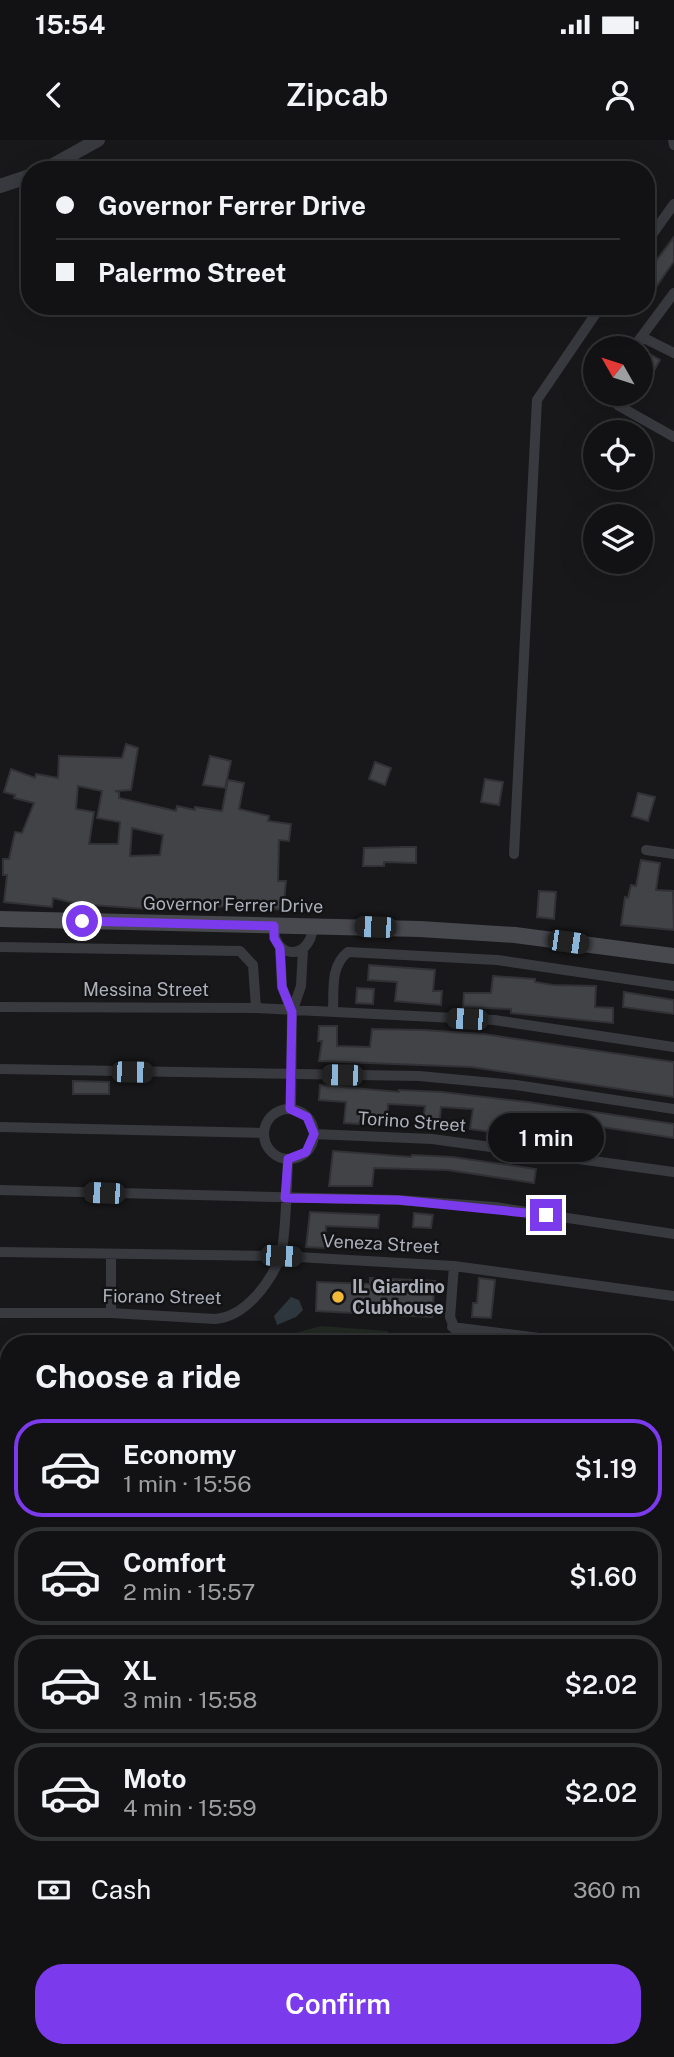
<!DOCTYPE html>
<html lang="en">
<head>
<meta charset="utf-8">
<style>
	:root { --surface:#121214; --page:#1f2022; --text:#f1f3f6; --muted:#9c9ea0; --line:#313234; --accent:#7c3aed }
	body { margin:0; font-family:"Public Sans",sans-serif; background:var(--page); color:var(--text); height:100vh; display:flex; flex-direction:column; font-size:26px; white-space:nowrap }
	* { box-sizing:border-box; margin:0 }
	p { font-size:23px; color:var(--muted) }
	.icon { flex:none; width:38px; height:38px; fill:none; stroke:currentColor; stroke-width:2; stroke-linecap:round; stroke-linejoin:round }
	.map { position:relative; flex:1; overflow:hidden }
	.side { position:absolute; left:0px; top:1195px; width:676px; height:723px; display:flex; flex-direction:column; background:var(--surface); border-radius:28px 28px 0 0; box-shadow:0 7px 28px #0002,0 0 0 2px var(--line) }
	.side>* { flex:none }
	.guide { position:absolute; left:21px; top:21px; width:634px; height:154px; border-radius:28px; box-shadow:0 7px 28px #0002,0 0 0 2px var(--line); display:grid; align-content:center; height:154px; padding:0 35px; background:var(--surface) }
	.needle { width:46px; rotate:309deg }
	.tools { position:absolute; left:583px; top:196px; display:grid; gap:14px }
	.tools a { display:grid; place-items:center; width:70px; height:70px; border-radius:50%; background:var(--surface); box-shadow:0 7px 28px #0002,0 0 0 2px var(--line); font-size:35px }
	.end { position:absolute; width:32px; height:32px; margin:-16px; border:9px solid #7c3aed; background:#fff; box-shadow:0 0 0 4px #fff }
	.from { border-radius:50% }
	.bubble { position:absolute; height:49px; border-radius:24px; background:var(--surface); box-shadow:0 7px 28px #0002,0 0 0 2px var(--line); font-size:23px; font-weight:600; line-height:49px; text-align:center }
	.car { position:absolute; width:21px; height:42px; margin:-21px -10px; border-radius:9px; box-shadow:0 0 5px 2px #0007; background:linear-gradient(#222 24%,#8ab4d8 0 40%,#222 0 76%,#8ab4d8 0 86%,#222 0) }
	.guide b { display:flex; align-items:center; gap:24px; height:66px; font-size:26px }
	.guide b+b { border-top:2px solid var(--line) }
	.guide i { width:18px; height:18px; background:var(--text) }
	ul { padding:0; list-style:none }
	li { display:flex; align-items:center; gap:21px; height:98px; margin:0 14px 10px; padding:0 21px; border:4px solid var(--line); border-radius:28px }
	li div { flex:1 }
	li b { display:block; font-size:26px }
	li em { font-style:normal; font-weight:600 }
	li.active { border-color:var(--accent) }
	li>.icon { width:63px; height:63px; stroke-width:1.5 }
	h2 { padding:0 35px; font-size:32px; line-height:84px }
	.pay { display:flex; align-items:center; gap:18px; height:77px; padding:0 35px; font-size:26px }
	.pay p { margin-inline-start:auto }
	.action { display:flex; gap:14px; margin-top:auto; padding:14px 35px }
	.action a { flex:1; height:80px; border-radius:28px; background:var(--accent); color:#fff; font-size:28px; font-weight:600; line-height:80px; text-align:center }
	.status { display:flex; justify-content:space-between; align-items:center; height:49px; padding:0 35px; background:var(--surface); direction:ltr }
	.status svg { height:19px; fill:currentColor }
	header { display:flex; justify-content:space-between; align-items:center; height:91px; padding:0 35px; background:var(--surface); font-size:32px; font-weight:600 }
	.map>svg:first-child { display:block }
	.green { fill:#202821 }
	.water { fill:#2e363e }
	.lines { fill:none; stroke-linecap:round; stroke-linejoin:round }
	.river { stroke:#2e363e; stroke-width:26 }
	.building { fill:#424347; stroke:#323236; stroke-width:2; fill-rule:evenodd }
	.minor { stroke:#393a3f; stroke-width:10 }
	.tertiary { stroke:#393a3f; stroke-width:14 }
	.secondary { stroke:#47494f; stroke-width:16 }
	.route { stroke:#7c3aed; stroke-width:9 }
	.poi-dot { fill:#f2b938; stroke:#131315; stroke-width:2.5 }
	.labels { text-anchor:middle; stroke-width:5; stroke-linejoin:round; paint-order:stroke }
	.street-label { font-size:18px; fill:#aaafba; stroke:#131315 }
	.poi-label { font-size:18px; font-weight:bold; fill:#aaafba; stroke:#131315; text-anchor:start }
</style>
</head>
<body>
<div class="status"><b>15:54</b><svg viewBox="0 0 49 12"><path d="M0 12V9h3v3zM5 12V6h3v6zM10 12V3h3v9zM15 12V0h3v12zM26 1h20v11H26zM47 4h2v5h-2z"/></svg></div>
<header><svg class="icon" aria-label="back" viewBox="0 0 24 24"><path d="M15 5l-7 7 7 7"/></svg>Zipcab<svg class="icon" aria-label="person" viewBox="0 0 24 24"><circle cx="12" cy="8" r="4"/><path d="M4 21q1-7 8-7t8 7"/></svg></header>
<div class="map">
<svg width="674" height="1917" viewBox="0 0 674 1917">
	<rect width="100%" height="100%" fill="#18181a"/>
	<!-- green -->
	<path class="green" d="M321,1186L387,1191L401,1204H255Z
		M9,1250V1322H0V1254Z
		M667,1326L674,1328V1437L667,1436Z"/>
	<!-- water -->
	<path class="water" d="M291,1157L299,1160L303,1170L296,1177L277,1185L274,1176Z"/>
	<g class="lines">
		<!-- river -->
		<path class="river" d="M0,1286L9,1282
			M667,1371L674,1373"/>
	</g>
	<!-- building -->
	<path class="building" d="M674,97V121L656,147L646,140V134Z
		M646,212L660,220L650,238L640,233V222Z
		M126,604L138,608L131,650L115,651L119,652V658L176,671L177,666L195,670V667L222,671L228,640L244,643L239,669L269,676L268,681L291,684L289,701L279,700L278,741H286L283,770L262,768V763L207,768L147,764V769L78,764L53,758L52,767L4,762L7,735H3V719H9L15,692L22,693L34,663L14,658L15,655L4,652L11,629L35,638L36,634L58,638L59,616L122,618ZM78,646L102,651L97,678L120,682L118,704H89L94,672L76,669ZM132,688L163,695L160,715L130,716Z
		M210,616L231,621L225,648L203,645Z
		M375,622L391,628L385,645L369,639Z
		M485,639L503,642L499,665L481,662Z
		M638,653L655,657L648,681L632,676Z
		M402,707H416V723L384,722V726H363L364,708Z
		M641,720L660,723L656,750L673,751L674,790L621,785L625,757L628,758L631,745L636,746Z
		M539,751L556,752L554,779L537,777Z
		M369,825L435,830L433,851H442L441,865L395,861L397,842L368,840Z
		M493,836L535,839V842L553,845L596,846L595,867L613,868V883L511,873V869L463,867L464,853H491Z
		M357,848L374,849L373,864L356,863Z
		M624,852L674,860V874L623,867Z
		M319,886H337V906L370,907L372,889L424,890L483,894L674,922V957L471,927L319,921L322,901H318Z
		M73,941L109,942V954H73Z
		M320,945L399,952V950L442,952L528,962L674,984V998L569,982L566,1003L470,989L473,969L441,967L439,986L423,984L425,966L388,964L387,983L360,980L359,984L344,983L346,962L319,960Z
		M333,1011L411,1017L412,1015L452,1017L536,1029L534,1043L448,1030L374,1028L372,1046H329Z
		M310,1072L379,1075L378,1088L326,1086L325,1108L306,1107Z
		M414,1073L433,1075L431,1088L413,1087Z
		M370,1138L435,1141L432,1177L316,1171L317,1142L370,1144Z
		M479,1138L495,1140L491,1178L472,1177L473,1163H477Z"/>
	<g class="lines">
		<!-- minor -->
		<path class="minor" d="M673,0L674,5
			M646,103L674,64
			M642,197L674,213
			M633,208L674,153
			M608,254L619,266L674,297
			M646,710L674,714
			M514,714L537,260L601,166
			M274,786C273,820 310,821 313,787
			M0,807L240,811L253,825L256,868
			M280,808L282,847L292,872
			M0,867L256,868L494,880L674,907
			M333,871C334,850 330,826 348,812L497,820L674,846
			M0,929L419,936L516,945L674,969
			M291,969L292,872L301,846L303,810
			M264 994a25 25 0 1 1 50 0a25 25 0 1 1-50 0Z
			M0,987L264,993
			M314,994L432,999L674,1032
			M0,1050L398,1060L495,1067L674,1094
			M0,1112L280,1116L454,1126L674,1156
			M454,1126L450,1177L461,1204
			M0,1173H111L215,1179C245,1177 269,1144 280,1118C286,1102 287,1040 288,1019
			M111,1173V1114
			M452,1187L587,1204
			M667,1214L674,1215
			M667,1276L674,1277
			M0,1355H9
			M0,1415H9
			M0,1475H9
			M667,1504L674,1506
			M0,1531L9,1530
			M667,1575L674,1576
			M0,1595H9
			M667,1646L674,1648
			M0,1658H9
			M667,1715L674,1717
			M0,1718H9
			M667,1775L674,1772
			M0,1785L9,1786
			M667,1878H674"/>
		<!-- tertiary -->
		<path class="tertiary" d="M44,30L98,0
			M0,46L30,36
			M667,1825H674
			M151,1917L163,1909"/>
		<!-- secondary -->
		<path class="secondary" d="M0,779L420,789L515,795L674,816"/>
	</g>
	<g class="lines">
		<!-- route -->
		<path class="route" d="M82,781L274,786V798L280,808L282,847L292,872L290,969L307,977L314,994L306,1012L288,1019L285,1058L398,1060L546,1075"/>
	</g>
	<!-- markers -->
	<circle class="poi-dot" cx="338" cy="1157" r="7"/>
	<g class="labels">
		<!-- street labels -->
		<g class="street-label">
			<text transform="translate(233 765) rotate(1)" y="6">Governor Ferrer Drive</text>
			<text x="146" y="856">Messina Street</text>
			<text transform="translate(412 982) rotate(4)" y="6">Torino Street</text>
			<text transform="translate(381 1104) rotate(3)" y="6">Veneza Street</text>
			<text transform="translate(162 1157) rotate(1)" y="6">Fiorano Street</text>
		</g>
		<!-- poi labels -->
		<g class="poi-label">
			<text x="352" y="1153">IL Giardino<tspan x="352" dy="21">Clubhouse</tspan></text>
		</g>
	</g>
</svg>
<div class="tools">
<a><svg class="needle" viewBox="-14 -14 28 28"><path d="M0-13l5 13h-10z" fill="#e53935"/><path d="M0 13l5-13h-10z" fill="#9c9ea0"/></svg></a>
<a><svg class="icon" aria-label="locate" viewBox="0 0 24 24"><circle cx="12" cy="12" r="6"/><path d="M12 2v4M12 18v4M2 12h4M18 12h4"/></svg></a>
<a><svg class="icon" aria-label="layers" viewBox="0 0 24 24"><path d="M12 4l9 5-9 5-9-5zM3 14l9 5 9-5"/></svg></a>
</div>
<i class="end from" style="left:82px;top:781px"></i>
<i class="end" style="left:546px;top:1075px"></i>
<div class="bubble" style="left:488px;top:973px;width:116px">1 min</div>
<i class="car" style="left:375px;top:787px;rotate:272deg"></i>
<i class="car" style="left:568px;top:802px;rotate:98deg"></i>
<i class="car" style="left:467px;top:879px;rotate:273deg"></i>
<i class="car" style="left:132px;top:932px;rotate:91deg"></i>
<i class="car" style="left:342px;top:935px;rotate:271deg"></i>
<i class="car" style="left:104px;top:1053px;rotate:272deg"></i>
<i class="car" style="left:281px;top:1116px;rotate:93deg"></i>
<div class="guide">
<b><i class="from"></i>Governor Ferrer Drive</b>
<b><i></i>Palermo Street</b>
</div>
<section class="side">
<h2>Choose a ride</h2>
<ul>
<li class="active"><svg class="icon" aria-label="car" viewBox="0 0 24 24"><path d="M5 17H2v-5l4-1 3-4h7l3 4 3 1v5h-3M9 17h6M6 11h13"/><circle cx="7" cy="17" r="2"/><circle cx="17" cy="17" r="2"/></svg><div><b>Economy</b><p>1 min · 15:56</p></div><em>$1.19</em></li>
<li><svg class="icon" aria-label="car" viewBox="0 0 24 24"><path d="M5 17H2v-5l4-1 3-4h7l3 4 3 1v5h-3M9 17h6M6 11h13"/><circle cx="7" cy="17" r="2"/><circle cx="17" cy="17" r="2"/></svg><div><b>Comfort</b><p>2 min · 15:57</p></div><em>$1.60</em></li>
<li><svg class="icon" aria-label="car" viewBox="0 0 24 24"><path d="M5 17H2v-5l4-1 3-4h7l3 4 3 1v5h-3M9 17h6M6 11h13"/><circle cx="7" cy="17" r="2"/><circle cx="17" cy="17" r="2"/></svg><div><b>XL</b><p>3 min · 15:58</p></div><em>$2.02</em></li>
<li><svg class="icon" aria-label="car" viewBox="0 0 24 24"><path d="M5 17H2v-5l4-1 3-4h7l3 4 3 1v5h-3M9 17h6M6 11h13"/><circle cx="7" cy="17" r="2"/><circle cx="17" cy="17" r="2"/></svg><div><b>Moto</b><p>4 min · 15:59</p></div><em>$2.02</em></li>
</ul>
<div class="pay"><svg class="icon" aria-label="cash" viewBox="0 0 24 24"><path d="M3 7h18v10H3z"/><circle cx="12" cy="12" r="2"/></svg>Cash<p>360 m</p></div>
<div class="action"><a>Confirm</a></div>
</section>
</div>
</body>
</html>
